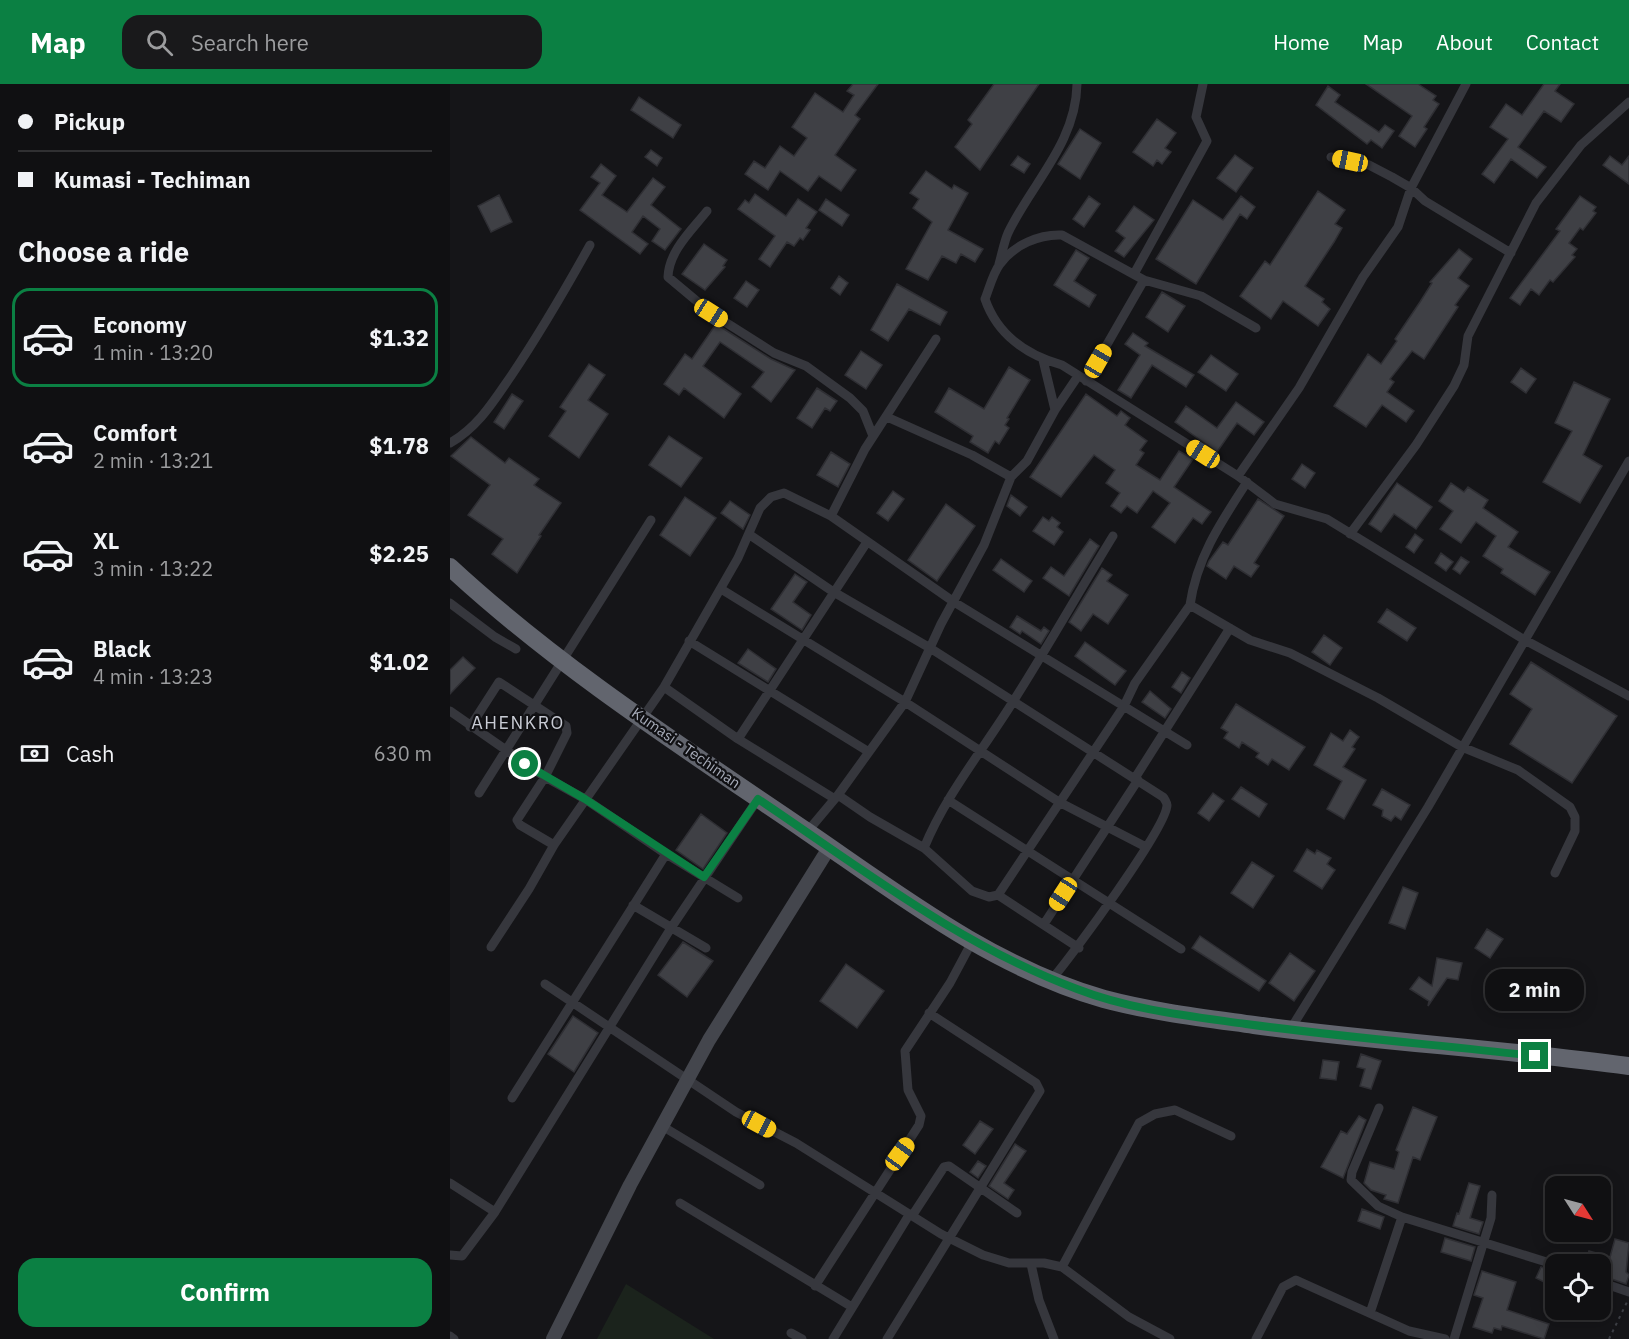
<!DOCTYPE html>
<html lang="en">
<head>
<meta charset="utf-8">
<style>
	:root { --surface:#101012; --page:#19191b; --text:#f1f3f6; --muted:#9c9d9f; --line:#303032; --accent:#0b8043 }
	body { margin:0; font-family:"IBM Plex Sans",sans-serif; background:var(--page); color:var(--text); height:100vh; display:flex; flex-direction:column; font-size:22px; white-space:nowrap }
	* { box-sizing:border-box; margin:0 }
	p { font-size:20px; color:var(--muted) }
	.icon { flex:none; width:33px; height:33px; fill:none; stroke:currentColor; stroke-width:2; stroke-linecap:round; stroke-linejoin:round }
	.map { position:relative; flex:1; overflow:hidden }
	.side { display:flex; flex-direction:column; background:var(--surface); width:450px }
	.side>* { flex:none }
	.top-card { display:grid; align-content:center; height:132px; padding:0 18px; background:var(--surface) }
	.needle { width:39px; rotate:126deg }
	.fabs { position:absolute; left:1095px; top:1092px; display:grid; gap:12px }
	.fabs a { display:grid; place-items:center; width:66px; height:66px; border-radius:12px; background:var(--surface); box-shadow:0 3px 15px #0003,0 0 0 2px var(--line); font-size:30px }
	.end { position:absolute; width:27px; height:27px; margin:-14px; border:8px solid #0b8043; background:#fff; box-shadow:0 0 0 3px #fff }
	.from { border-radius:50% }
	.bubble { position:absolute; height:42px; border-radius:18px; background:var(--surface); box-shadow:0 3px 15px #0003,0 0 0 2px var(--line); font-size:20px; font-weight:700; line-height:42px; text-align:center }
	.car { position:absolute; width:18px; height:36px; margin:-18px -9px; border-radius:8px; box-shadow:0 0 4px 2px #0007; background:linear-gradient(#f5c518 24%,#345 0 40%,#f5c518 0 76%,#345 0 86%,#f5c518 0) }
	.top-card b { display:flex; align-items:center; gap:21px; height:57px; font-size:22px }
	.top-card b+b { border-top:2px solid var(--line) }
	.top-card i { width:15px; height:15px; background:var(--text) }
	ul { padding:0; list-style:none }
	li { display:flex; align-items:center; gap:18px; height:99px; margin:0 12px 9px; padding:0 6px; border:3px solid transparent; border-radius:18px }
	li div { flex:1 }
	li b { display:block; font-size:22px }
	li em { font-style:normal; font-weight:700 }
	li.selected { border-color:var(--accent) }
	li>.icon { width:54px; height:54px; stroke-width:1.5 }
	h2 { padding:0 18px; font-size:27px; line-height:72px }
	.pay { display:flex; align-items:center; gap:15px; height:66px; padding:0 18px; font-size:22px }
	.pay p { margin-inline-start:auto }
	.button { display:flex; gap:12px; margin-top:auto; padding:12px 18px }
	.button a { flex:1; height:69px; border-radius:18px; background:var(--accent); color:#fff; font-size:24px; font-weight:700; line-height:69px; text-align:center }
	header { display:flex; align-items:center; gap:36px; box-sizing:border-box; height:84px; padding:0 30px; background:var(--accent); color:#fff }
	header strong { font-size:28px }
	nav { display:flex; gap:33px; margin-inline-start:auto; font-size:21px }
	.search { width:420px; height:54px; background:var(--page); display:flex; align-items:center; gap:15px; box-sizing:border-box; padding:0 21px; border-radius:18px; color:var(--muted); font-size:22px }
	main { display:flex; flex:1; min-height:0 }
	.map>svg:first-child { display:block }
	.green { fill:#1b231c }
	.building { fill:#3f4045; stroke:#2f2f34; stroke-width:1.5 }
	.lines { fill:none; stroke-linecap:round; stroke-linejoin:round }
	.path { stroke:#3c3e44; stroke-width:2; stroke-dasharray:3 4.5; stroke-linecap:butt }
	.street { stroke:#36373d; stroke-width:9 }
	.secondary { stroke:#44464d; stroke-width:14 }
	.highway { stroke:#62656e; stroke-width:18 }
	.route { stroke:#0b8043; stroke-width:8 }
	.labels { text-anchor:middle; stroke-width:4.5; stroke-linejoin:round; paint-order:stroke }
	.street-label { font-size:15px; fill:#a6abb8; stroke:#101013 }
	.quarter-label { font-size:18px; letter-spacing:1.5px; fill:#c8cbd4; stroke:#101013 }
</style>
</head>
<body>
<header>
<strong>Map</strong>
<div class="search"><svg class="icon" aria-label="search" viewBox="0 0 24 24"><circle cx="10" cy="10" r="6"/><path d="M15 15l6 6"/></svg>Search here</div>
<nav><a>Home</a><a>Map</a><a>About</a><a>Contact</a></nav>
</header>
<main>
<section class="side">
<div class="top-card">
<b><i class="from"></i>Pickup</b>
<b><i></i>Kumasi - Techiman</b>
</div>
<h2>Choose a ride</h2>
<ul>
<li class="selected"><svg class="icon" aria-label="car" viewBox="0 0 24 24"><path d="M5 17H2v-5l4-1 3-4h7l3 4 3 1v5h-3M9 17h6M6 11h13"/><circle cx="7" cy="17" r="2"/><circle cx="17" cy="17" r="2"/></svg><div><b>Economy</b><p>1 min · 13:20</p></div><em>$1.32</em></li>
<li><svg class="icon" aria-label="car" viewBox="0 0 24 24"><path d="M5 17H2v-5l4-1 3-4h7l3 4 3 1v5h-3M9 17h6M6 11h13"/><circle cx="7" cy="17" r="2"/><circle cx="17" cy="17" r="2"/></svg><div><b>Comfort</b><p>2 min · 13:21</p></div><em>$1.78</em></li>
<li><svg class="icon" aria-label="car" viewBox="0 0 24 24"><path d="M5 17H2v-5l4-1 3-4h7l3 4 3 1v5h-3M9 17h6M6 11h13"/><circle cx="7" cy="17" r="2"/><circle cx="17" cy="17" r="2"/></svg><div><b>XL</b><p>3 min · 13:22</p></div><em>$2.25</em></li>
<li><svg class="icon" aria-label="car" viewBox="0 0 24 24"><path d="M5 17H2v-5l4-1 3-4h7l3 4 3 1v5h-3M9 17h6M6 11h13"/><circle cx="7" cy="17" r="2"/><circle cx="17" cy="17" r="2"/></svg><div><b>Black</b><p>4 min · 13:23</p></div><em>$1.02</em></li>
</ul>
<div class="pay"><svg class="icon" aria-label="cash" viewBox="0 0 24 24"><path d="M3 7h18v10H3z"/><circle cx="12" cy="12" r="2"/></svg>Cash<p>630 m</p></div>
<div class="button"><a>Confirm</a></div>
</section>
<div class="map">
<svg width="1179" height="1255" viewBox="0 0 1179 1255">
	<rect width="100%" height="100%" fill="#151518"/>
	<!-- green -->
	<path class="green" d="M176,1200L264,1255H147Z"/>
	<!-- building -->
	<path class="building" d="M403,0H428L405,31L410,35L385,71L406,86L391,107L369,92L358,107L330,87L318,106L295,90L304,77L315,84L330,62L344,72L357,54L342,43L365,9L393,28L404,11L397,7Z
		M544,0H589L530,86L505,63L522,40L518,36Z
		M916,0H968L986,12L983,16L989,20L974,43L977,45L965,63L949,52L962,32Z
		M1094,0H1110L1105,7L1124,20L1111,38L1094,27L1068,63L1096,83L1087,94L1061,75L1044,99L1032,90L1058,55L1040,43L1056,20L1072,31Z
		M878,2L890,11L885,18L929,48L935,41L944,47L932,64L921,56L917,60L866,21Z
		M189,13L231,41L223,54L181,26Z
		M707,35L726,49L715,64L721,68L712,80L707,76L703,82L683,68Z
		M630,45L651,59L630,95L608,80Z
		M201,66L212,74L207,82L195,73Z
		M785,71L803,84L786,108L767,94Z
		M568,72L580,80L574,89L561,81Z
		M1160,72L1172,81L1179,72V100L1153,81Z
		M151,80L166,92L152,111L177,128L203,94L215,103L201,121L231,145L215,166L202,157L210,145L193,132L182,148L198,160L190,170L130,126L150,99L141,93Z
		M476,87L502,105L504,101L518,109L498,146L533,165L525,178L511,170L506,179L492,172L478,196L456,185L482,138L463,124L469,115L460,109Z
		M868,107L895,126L885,140L892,144L884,158L855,202L874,215L872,218L880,225L868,242L833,217L821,235L790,212L815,177L820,181Z
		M305,110L336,132L348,115L367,128L356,144L360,146L353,156L350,154L344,162L337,158L320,183L309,175L325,152L288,125L295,116L299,119Z
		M49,111L62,138L41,148L28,122Z
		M639,112L650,120L634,143L623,135Z
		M791,112L805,123L797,135L790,130L746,200L706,175L743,116L773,136Z
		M1130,112L1146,123L1143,127L1146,129L1133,146L1130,144L1119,159L1127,165L1122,171L1125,173L1103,198L1100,196L1089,211L1081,205L1070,221L1060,214L1110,147L1106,145Z
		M376,115L399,131L392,142L369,126Z
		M684,122L704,136L674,173L665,167L675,154L666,147Z
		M254,160L277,176L273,182L275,183L255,206L232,190Z
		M1009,165L1022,175L1008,194L1019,202L1005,221L1008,223L974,275L962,267L940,295L944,298L937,308L964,327L956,338L932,321L916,343L884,322L918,270L931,280L947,257L945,255L970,218L982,199L980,198Z
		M626,166L639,174L624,197L646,211L639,223L604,201Z
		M389,192L398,199L390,211L381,204Z
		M296,197L309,206L297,223L284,214Z
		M447,200L497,228L490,241L459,225L438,257L421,246Z
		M712,208L735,222L718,248L696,233Z
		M266,240L321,275L345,286L321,318L302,303L314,288L270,258L253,282L291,310L274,334L234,304L229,311L214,300L235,270L242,275Z
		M683,249L698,259L695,262L744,291L736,303L702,281L681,314L668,306L690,271L675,260Z
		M411,267L432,281L416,305L395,291Z
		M761,271L788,290L776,307L748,288Z
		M139,280L155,291L138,316L158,330L129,374L99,352L116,327L110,323Z
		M559,283L580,296L557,334L559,335L555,341L559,344L549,360L545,357L538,369L520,358L523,352L485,328L499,304L534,325Z
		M1071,284L1086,295L1076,309L1061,298Z
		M1124,298L1160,315L1133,371L1152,382L1130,419L1093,398L1122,347L1105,339Z
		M367,304L387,317L380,327L375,324L362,344L347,334Z
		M62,310L73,317L54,345L44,338Z
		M636,310L667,332L671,327L680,334L675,341L697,357L690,366L694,369L686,381L710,396L729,367L743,375L724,403L761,428L752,440L743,434L725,459L702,443L720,419L703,407L687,429L677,422L671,429L661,422L670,409L656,399L665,386L644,371L611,413L580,393Z
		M786,318L814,338L804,351L787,339L767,368L725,338L736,322L767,344Z
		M219,352L252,374L231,403L199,381Z
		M21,353L55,379L59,374L89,395L84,401L111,419L89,451L91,452L67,489L42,470L53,455L18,431L40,401L1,372Z
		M381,368L400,380L388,403L367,391Z
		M852,380L865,389L855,404L842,395Z
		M947,399L982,423L966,445L944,430L931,448L919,440Z
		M1001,399L1014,408L1018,403L1038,416L1033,424L1068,448L1058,463L1100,488L1085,511L1051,489L1053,485L1033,472L1046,452L1026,438L1011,459L990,445L1003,427L989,417Z
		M443,407L454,415L438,437L427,429Z
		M561,411L577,423L570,432L557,422Z
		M235,413L266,434L240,472L210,451Z
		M808,415L834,432L804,479L809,482L801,493L784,482L776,495L757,482L759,477L773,458L778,461Z
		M280,417L300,431L293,445L271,429Z
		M496,420L525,442L487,497L458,476Z
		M593,433L599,437L602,433L610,439L607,443L613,448L604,461L583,447Z
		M965,450L973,456L964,469L956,463Z
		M640,455L649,462L619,512L593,494L601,483L614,492Z
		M991,469L1003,478L996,487L985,479Z
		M1011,473L1019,478L1010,490L1003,485Z
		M551,475L582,497L574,508L543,486Z
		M652,484L662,491L657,497L678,511L658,540L643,530L631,547L619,538Z
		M345,490L357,498L343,518L361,531L352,546L321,525Z
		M937,525L966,544L957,557L928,538Z
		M567,532L591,547L594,543L599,547L591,560L572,547L570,550L560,543Z
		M874,551L892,564L880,581L862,568Z
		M635,558L676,587L665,601L625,572Z
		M298,565L326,585L318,598L288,579Z
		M13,573L25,584L0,610V586Z
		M1081,578L1167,632L1122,699L1060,660L1082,625L1060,610Z
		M732,588L740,594L731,609L722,603Z
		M700,607L721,625L715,634L692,618Z
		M786,620L855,663L839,686L822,675L818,681L806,673L809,669L792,658L789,664L774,654L778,648L771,644Z
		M900,646L909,653L902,663L905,665L893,683L916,696L894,735L877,725L892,697L864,681L881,649L893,657Z
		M791,703L817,720L809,733L782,715Z
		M932,705L960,721L951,736L945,732L941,737L932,732L933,726L923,721Z
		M763,709L774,717L759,737L748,729Z
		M251,730L277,749L253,785L226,766Z
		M857,765L865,770L867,766L881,774L877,780L885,786L872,805L844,787Z
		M802,778L824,792L803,824L781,809Z
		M953,803L968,809L955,845L939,839Z
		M1037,845L1053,855L1040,874L1025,864Z
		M750,852L816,897L809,907L742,864Z
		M233,858L263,877L237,913L208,891Z
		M840,869L865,887L844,917L819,899Z
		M987,874L1012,879L1008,896L997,894L978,922L979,917L960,905L969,893L982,902Z
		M396,880L434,907L407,944L370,917Z
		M123,932L148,949L124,988L98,970Z
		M911,970L931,977L921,1005L910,1002L915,985L907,983Z
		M873,976L889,978L886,996L870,994Z
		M963,1023L987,1033L970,1076L963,1073L948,1119L934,1115L936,1111L921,1106L914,1099L920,1078L944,1085L949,1068L946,1066Z
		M909,1032L916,1036L893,1094L871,1083L891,1047L897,1050Z
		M530,1037L543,1045L525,1070L513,1061Z
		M565,1060L576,1067L554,1099L564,1106L558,1115L539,1102Z
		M528,1077L536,1082L528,1094L520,1088Z
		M1019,1099L1030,1102L1020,1134L1033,1138L1029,1150L1003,1142L1007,1129L1009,1130Z
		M912,1125L934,1133L930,1145L908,1137Z
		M995,1154L1025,1163L1021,1177L991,1168Z
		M1165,1155L1179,1159L1176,1188L1179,1191L1176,1200L1150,1191V1180H1135L1139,1167L1160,1173Z
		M1091,1183L1106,1188V1204L1086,1194Z
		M1032,1187L1066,1198L1057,1226L1099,1240L1094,1255L1052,1242L1051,1246L1044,1244L1042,1249L1023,1243L1033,1214L1024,1211Z"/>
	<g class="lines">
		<!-- path -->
		<path class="path" d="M1159,1255L1177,1218"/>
		<!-- street -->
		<path class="street" d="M881,73L919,81L942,93L961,104L975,117L1061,169
			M257,127C241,147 219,167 218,193L261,229L324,269L356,282L400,314L413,327L423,352
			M549,180C552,170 554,158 558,149C582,99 626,59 627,0
			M684,190L757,57L746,33L753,0
			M806,244L751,212L694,196L612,151C589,150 564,161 550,180C543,189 539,205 535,215C547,250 576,271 612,281L788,392L825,420L877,435L1073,555L1179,612
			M593,276L605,326
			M636,297L694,196
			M437,333L522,371L561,393
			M0,359C28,343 43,318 61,292C90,249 115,206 140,161
			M788,392L849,304L913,193L948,143L961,104L1016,0
			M381,432L415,365L486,255
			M900,450L966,361L1004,302L1014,281L1018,252L1086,119L1131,61L1179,18
			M300,451L382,507L480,564L713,713C714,714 717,719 717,721C717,743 621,873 602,895
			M271,505L455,618L609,718L696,763
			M0,519L45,553L66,565
			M740,521C747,473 771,438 797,398
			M239,557L419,668
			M214,603L288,655L385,715
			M0,627L95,693L135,715L216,770L288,814
			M20,643L49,598L116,642L117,649L95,693L67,736L70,741L104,761
			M288,655L417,458
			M685,694L780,544
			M29,709L201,436
			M388,711L420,733L474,764L522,807L539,813L548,811L674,622L685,599L740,521L800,556L840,569L928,614L1012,663L1068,686L1120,723L1125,733V747L1105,789
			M498,716L731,865
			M357,748L388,711L455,618L491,540L534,461L561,393L577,377L605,326L628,292
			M474,764C495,713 529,671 559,624C595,568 628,509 663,452
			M548,811L629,864
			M183,821L256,864
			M594,840L688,696
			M41,863L79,805L104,761L214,603L288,474L310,424L321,413L334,409L381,432L504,518L737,661
			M95,900L286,1028L346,1059L491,1150L533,1171L559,1179H594L612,1183L679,1233L720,1255
			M840,946L978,723L1179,377
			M62,1014L216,770
			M929,1024L902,1088L901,1096L928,1122L952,1133L1106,1181
			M212,1042L310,1101
			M0,1099L45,1128
			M230,1119L402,1223
			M462,1132L494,1083L499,1082L567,1129
			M0,1171L12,1172L45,1128L221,844L308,715
			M581,1180L589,1216L604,1255
			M612,1183L689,1039L705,1030L725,1026L781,1052
			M1150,1198L1179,1208
			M365,1202L469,1041L471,1032L458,1006L455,967L500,899L523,856
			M920,1229L952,1133
			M341,1249L352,1255
			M0,1252L4,1255
			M383,1255L459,1131
			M437,1255L590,1007L586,999L479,929
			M806,1255L833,1203L846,1196L959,1247L995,1255
			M1004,1255L1041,1134L1042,1111"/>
		<!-- secondary -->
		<path class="secondary" d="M103,1255L180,1101L259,956L379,764"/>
		<!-- highway -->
		<path class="highway" d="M0,483C108,583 234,664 356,747C448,810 544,884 654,915C703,928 754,934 804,941C929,958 1055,965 1179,982"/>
	</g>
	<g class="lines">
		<!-- route -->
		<path class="route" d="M75,680L135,715L254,793L308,715C411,784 511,862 627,905C681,926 739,932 796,940C892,953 989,961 1085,972"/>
	</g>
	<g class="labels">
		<!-- street labels -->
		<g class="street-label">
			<text transform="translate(236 664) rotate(35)" y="5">Kumasi - Techiman</text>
		</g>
		<!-- quarter labels -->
		<g class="quarter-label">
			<text x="68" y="645">AHENKRO</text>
		</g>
	</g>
</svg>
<div class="fabs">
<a><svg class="needle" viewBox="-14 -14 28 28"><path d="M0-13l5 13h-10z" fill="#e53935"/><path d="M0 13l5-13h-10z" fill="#9c9d9f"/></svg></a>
<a><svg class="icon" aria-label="locate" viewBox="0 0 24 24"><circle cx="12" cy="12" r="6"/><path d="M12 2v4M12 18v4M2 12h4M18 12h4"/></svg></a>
</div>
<i class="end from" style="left:75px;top:680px"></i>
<i class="end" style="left:1085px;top:972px"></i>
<div class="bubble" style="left:1035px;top:885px;width:99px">2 min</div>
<i class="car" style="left:900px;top:77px;rotate:282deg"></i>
<i class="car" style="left:261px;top:229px;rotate:122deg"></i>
<i class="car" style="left:648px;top:277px;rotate:30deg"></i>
<i class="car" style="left:753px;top:370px;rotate:302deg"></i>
<i class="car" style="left:613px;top:810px;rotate:213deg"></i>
<i class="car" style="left:309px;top:1040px;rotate:118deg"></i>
<i class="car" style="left:450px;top:1070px;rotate:36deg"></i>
</div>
</main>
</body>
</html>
